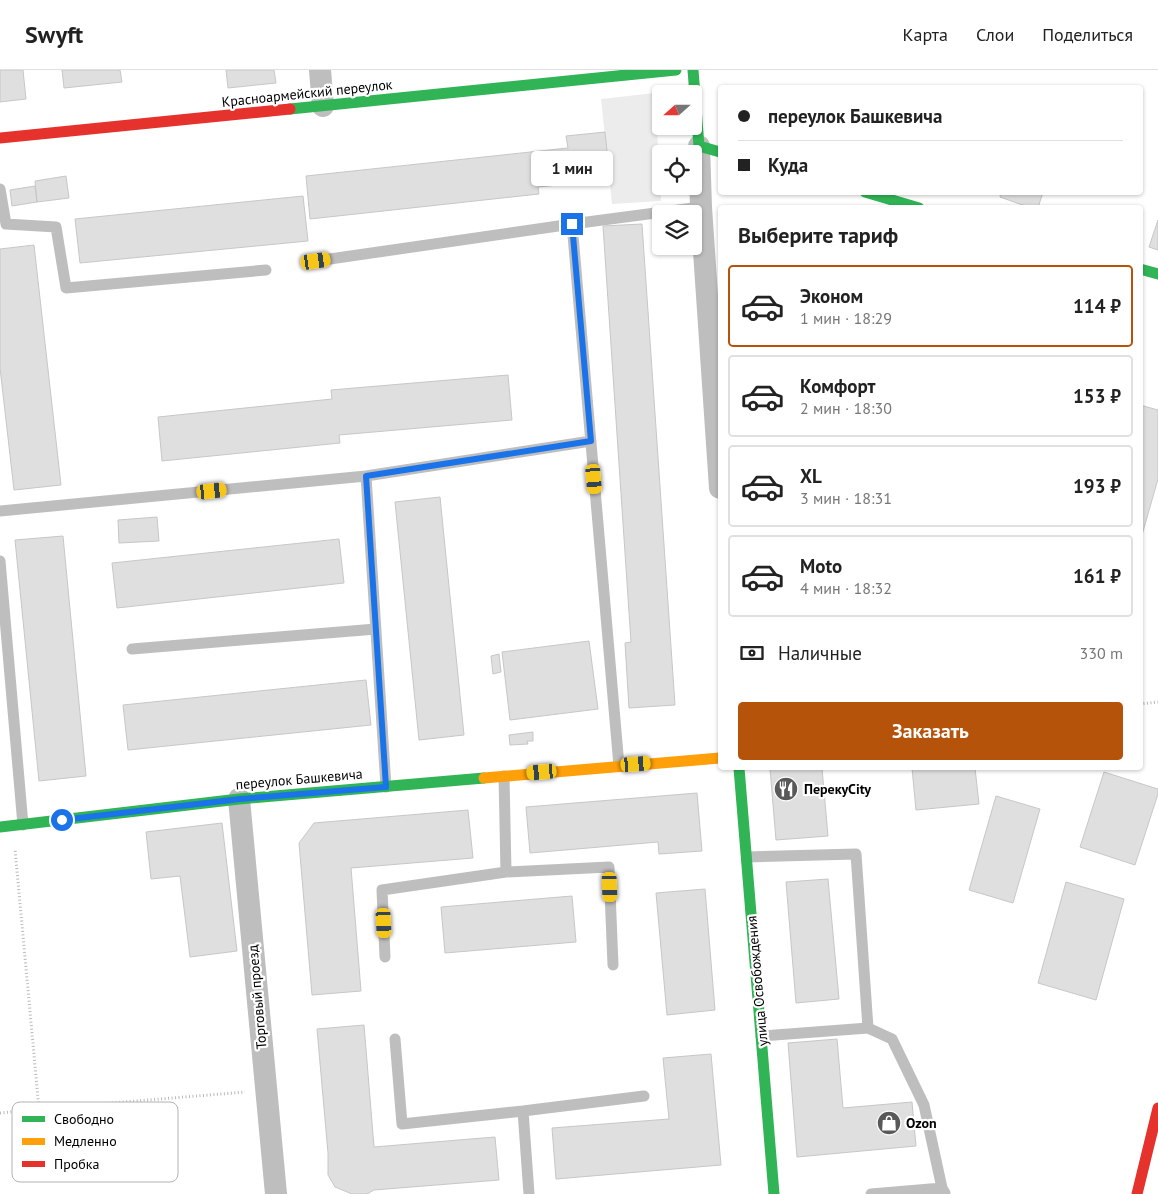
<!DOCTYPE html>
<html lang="ru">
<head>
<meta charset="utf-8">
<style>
	:root { --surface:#fff; --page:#f2f2f2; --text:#222; --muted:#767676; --line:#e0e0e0; --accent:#b45309 }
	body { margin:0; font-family:"PT Sans",sans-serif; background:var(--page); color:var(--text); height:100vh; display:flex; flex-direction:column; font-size:19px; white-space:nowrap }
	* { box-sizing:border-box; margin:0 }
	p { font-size:16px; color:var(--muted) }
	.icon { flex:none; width:28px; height:28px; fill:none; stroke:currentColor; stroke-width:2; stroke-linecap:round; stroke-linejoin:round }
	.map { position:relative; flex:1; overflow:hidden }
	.details { position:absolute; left:718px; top:135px; width:425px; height:565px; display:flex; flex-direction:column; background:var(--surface); border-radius:5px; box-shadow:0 1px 4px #0004 }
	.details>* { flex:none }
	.guide { position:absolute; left:718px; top:15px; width:425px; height:110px; border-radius:5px; box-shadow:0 1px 4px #0004; display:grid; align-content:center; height:110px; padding:0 20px; background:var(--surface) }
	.needle { width:32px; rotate:249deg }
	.controls { position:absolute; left:652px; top:15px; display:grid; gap:10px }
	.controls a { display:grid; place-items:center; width:50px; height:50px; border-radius:5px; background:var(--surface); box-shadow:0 1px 4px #0004; font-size:25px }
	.end { position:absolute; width:22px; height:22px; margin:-11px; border:6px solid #1a73e8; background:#fff; box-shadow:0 0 0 2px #fff }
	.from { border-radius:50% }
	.bubble { position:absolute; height:35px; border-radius:5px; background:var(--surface); box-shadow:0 1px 4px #0004; font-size:16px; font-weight:700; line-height:35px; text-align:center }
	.car { position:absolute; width:15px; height:30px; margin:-15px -8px; border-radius:6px; box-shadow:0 0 4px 1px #0007; background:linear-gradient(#f5c518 24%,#345 0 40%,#f5c518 0 76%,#345 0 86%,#f5c518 0) }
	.guide b { display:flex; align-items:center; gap:18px; height:48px; font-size:19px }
	.guide b+b { border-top:1px solid var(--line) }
	.guide i { width:12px; height:12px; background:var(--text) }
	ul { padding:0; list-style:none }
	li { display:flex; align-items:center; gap:15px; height:82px; margin:0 10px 8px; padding:0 10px; border:2px solid var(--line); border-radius:5px }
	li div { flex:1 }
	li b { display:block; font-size:19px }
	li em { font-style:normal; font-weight:700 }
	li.selected { border-color:var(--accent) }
	li>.icon { width:45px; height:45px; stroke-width:1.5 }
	h2 { padding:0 20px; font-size:22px; line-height:60px }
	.pay { display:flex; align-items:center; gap:12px; height:55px; padding:0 20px; font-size:19px }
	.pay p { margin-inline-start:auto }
	.action { display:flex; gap:10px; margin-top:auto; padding:10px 20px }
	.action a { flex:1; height:58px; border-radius:5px; background:var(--accent); color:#fff; font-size:20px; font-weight:700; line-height:58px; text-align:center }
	header { display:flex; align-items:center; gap:30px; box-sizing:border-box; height:70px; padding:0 25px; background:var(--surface); border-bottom:1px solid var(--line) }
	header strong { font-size:24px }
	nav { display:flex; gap:28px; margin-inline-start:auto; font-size:18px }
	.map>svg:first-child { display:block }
	.green { fill:#ececec }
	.building { fill:#dfdfdf; stroke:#c7c7c7 }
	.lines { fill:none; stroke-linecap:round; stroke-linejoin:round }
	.path { stroke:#b9b9b9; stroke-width:3; stroke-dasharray:1 2.5; stroke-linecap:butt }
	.lane { stroke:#bebebe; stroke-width:11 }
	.street { stroke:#bebebe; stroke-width:22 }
	.fast { stroke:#30b455; stroke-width:11 }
	.slow { stroke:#ff9f0a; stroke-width:11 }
	.jam { stroke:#e5322d; stroke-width:11 }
	.route { stroke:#1a73e8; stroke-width:6 }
	.labels { text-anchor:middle; stroke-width:4.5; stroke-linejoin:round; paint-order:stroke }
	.street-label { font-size:14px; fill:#000; stroke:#fff }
	.poi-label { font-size:14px; font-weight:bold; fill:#000; stroke:#fff; text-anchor:start }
	.key { fill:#fff; stroke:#b2b2b2; stroke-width:1 }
	.key-label { font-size:14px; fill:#000 }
</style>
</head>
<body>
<header>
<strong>Swyft</strong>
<nav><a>Карта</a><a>Слои</a><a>Поделиться</a></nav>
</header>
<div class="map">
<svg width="1158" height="1124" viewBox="0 0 1158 1124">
	<rect width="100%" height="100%" fill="#fff"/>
	<!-- green -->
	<path class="green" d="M655,23L661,131L612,134L601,29Z"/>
	<!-- building -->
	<path class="building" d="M0,0H23L26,29L0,32Z
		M62,0H120L122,12L64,18Z
		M226,0H274L276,13L228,18Z
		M605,62L610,110L538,117L539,124L310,149L306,106L568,78L566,66Z
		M66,106L69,128L37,132L35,111Z
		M35,116L37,132L12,136L10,120Z
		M1001,122H1043L1038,138H1031L1000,127Z
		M303,126L308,171L80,193L75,149Z
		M1158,150V180L1149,177Z
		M642,154L675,635L629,638L625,573L631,572L603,156Z
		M34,175L61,415L14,420L0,298V179Z
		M508,305L512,350L339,365L340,373L162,391L158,347L332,329L331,320Z
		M1140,335L1158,340V409L1140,472Z
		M440,427L464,665L419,670L395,432Z
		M157,447L159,471L119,473L118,450Z
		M63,466L86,706L39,711L15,470Z
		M339,469L344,513L117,538L112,493Z
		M589,571L598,639L510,650L502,582Z
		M499,584L501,602L493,604L491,586Z
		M366,610L371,655L128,680L123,635Z
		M533,662V671H527L528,674L510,675L509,665Z
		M795,698H822L828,766L776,770L770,699Z
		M912,698H975L979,734L916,740Z
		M1104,702L1158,719V724L1135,795L1080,777Z
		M697,723L702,781L659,784L658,772L530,783L526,737Z
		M996,726L1040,739L1013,833L969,820Z
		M468,740L473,788L351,798L361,921L312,925L299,773L314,753Z
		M222,753L237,881L190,887L180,806L151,809L146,762Z
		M828,809L839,929L796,933L786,812Z
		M1066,812L1124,829L1096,930L1038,913Z
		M705,819L715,940L667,945L656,823Z
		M572,826L576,872L445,883L441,837Z
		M364,955L374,1077L495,1067L499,1110L374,1120L367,1124H352L335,1117L328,1105V1083L317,959Z
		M837,969L843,1038L912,1032L916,1076L797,1087L788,973Z
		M711,984L721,1095L556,1109L552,1058L669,1049L663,988Z"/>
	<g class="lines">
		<!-- path -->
		<path class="path" d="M1140,634L1158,632
			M39,1039L245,1022
			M0,1043L39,1039L15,779"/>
		<!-- lane -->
		<path class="lane" d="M0,119L6,154L56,157L66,218L266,200
			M316,191L572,154
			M366,406L386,717
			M0,441L366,406L591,371
			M0,491L23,755
			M132,579L376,559
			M619,696L572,154L701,137
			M747,787L856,784L868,958
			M506,802L609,797L613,895
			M385,887L382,820L506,802L504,706
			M761,966L868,958L892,969L924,1035L942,1118
			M395,969L402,1054L523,1041
			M529,1124L523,1041L644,1026
			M871,1124L942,1118L945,1123"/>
		<!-- street -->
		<path class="street" d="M320,0L323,36
			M699,76L701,137L720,418
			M239,729L276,1124"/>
		<!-- fast -->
		<path class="fast" d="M693,0L699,76L720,82
			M290,39L676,0
			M865,122L919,138
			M1140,199L1158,204
			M739,698L774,1124
			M0,757L239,729L484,708"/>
		<!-- slow -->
		<path class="slow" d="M484,708L720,688"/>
		<!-- jam -->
		<path class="jam" d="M0,68L290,39
			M1137,1124L1158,1038"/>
	</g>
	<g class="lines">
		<!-- route -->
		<path class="route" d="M62,750L240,729L386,717L366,406L591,371L572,154"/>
	</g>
	<!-- icons -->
	<defs>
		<g id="restaurant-disc" transform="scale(1.25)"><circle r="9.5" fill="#595959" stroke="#fff"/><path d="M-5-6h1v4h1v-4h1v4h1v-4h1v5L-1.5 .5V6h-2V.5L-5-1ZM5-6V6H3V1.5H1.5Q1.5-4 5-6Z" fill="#fff"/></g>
		<g id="shop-disc" transform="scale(1.25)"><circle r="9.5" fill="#595959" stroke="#fff"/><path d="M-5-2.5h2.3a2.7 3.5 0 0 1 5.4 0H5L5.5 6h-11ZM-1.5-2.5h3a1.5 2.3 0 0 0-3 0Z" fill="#fff"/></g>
	</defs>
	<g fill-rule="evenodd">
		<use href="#restaurant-disc" x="786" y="719"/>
		<use href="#shop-disc" x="889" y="1053"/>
	</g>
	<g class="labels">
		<!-- street labels -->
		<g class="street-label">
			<text transform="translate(307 23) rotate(-6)" y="5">Красноармейский переулок</text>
			<text transform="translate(299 709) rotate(-5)" y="5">переулок Башкевича</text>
			<text transform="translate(757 911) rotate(-95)" y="5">улица Освобождения</text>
			<text transform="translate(257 927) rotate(-95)" y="5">Торговый проезд</text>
		</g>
		<!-- poi labels -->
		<g class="poi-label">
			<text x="804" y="724">ПерекуCity</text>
			<text x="906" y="1058">Ozon</text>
		</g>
	</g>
	<!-- legend -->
	<rect x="12" y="1032" width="166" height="80" rx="8" class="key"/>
	<rect x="22" y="1046" width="23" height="6" fill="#30b455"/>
	<rect x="22" y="1068" width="23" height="7" fill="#ff9f0a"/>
	<rect x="22" y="1091" width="23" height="6" fill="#e5322d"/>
	<g class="key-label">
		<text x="54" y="1054">Свободно</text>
		<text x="54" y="1076">Медленно</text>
		<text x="54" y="1099">Пробка</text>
	</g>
</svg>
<div class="controls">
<a><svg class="needle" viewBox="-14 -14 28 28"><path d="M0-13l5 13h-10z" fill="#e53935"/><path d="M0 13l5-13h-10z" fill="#767676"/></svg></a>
<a><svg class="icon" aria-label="locate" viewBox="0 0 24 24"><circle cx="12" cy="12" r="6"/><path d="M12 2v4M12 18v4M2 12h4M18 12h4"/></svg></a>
<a><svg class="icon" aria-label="layers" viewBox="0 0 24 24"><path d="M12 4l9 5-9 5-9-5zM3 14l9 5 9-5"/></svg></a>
</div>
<i class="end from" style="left:62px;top:750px"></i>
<i class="end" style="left:572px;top:154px"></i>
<div class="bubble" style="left:531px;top:81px;width:82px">1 мин</div>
<i class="car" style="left:316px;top:191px;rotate:82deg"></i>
<i class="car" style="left:594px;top:409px;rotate:175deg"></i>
<i class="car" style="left:212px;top:421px;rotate:84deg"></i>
<i class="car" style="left:636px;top:694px;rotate:86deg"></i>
<i class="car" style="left:542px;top:702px;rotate:265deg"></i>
<i class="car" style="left:610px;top:817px;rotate:178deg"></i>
<i class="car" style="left:384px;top:853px;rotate:177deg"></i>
<div class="guide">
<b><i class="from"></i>переулок Башкевича</b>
<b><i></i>Куда</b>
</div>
<section class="details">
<h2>Выберите тариф</h2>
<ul>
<li class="selected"><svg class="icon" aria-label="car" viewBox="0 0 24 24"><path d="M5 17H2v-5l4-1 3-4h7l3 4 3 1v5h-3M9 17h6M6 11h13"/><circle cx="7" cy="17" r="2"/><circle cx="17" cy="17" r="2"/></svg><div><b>Эконом</b><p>1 мин · 18:29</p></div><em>114 ₽</em></li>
<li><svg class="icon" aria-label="car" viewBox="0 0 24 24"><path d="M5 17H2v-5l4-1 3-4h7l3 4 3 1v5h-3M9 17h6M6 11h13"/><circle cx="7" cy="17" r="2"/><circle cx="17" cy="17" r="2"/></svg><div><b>Комфорт</b><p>2 мин · 18:30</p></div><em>153 ₽</em></li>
<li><svg class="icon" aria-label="car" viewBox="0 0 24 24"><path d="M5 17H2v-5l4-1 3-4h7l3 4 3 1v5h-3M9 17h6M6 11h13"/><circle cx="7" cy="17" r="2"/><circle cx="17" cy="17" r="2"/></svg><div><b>XL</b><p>3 мин · 18:31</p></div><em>193 ₽</em></li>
<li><svg class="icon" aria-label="car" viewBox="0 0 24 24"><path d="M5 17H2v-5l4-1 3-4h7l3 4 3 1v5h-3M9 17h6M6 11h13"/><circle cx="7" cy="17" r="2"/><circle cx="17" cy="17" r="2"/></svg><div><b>Moto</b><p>4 мин · 18:32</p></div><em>161 ₽</em></li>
</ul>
<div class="pay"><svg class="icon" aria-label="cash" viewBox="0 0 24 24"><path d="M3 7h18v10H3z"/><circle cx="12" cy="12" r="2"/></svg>Наличные<p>330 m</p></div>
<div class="action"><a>Заказать</a></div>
</section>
</div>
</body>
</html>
